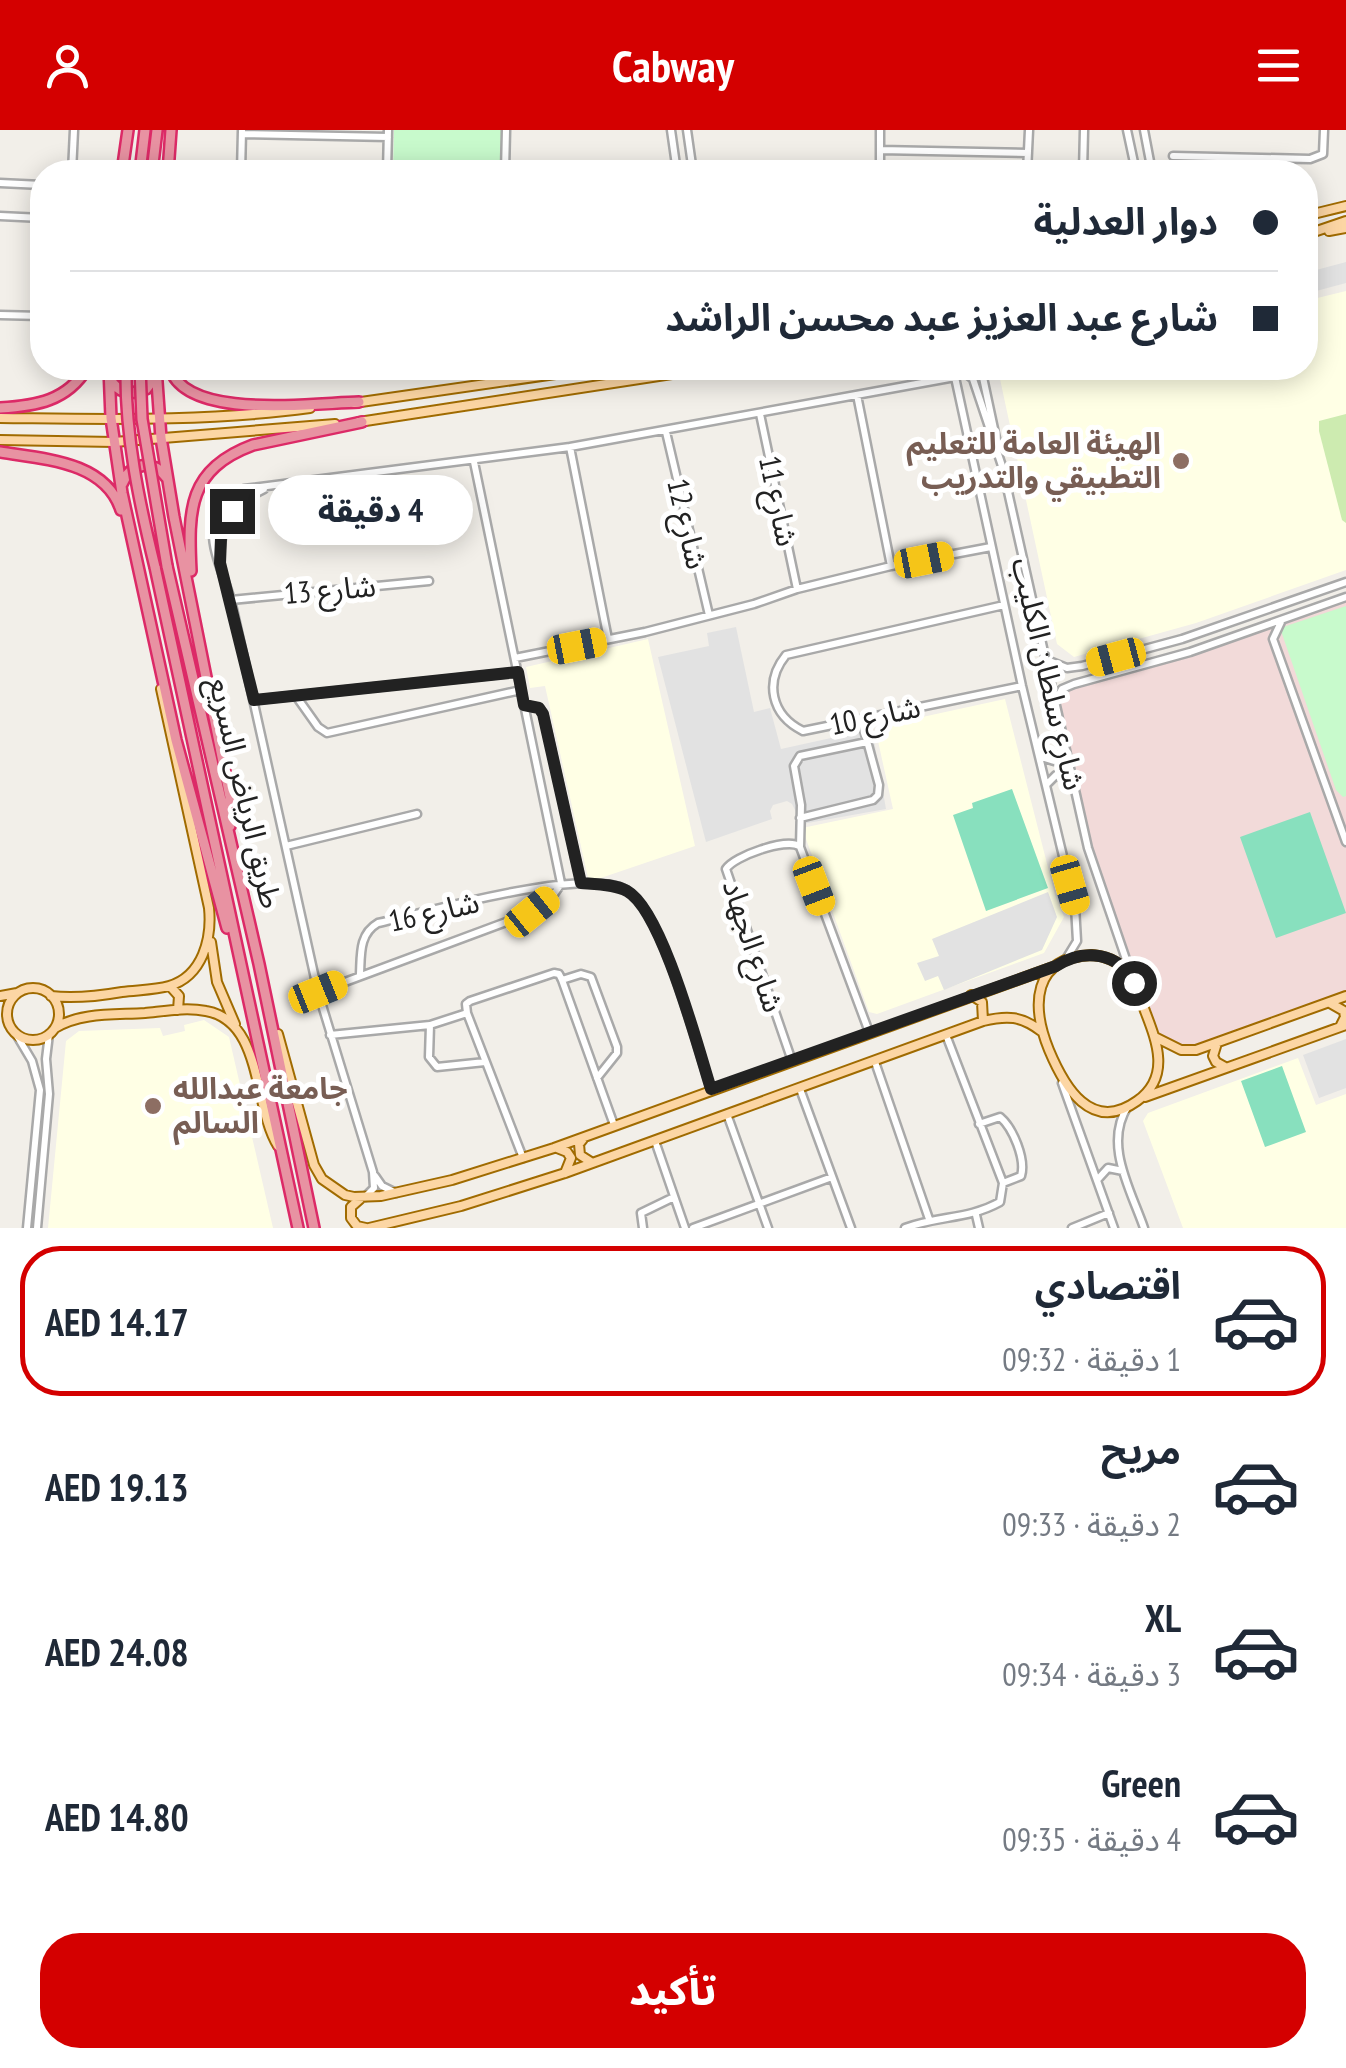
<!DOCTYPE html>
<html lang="ar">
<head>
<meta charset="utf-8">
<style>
	:root { --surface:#fff; --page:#f6f6f7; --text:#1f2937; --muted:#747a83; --line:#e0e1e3; --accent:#d40000 }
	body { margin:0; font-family:"PT Sans Narrow","Noto Sans Arabic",sans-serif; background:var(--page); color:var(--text); direction:rtl; height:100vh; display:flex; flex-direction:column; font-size:38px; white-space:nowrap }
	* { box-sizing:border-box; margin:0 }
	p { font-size:32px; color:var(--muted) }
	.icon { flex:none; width:55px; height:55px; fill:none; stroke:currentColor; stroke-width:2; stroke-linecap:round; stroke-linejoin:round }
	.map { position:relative; height:1098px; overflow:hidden; direction:ltr }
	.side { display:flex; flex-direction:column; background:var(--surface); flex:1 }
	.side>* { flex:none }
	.top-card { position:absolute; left:30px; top:30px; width:1288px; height:220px; border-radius:40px; box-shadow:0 5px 25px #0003; direction:rtl; display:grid; align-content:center; height:220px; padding:0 40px; background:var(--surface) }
	.end { position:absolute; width:45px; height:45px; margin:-22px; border:12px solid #222; background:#fff; box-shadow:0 0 0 5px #fff }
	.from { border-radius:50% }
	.bubble { position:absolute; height:70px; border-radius:35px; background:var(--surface); box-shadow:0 5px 25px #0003; font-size:32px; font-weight:800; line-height:70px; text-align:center; direction:rtl }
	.car { position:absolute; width:30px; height:60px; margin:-30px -15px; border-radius:12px; box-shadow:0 0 8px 2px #0007; background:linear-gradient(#f5c518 24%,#345 0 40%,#f5c518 0 76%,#345 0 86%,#f5c518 0) }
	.top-card b { display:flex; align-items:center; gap:35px; height:95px; font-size:38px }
	.top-card b+b { border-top:2px solid var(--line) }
	.top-card i { width:25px; height:25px; background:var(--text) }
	ul { padding:18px 0 0; list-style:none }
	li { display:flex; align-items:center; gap:30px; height:150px; margin:0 20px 15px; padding:0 20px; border:5px solid transparent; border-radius:40px }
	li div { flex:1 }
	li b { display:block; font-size:38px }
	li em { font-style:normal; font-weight:800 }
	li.selected { border-color:var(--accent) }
	li>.icon { width:90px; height:90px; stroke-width:1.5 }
	.primary-button { display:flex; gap:20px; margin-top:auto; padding:20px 40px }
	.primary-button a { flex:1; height:115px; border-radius:40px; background:var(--accent); color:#fff; font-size:40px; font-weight:800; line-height:115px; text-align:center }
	header { display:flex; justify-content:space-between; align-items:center; height:130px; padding:0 40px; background:var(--accent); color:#fff; font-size:45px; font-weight:800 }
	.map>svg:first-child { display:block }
	.commercial { fill:#f2dad9 }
	.education { fill:#ffffe5 }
	.grass { fill:#cdebb0 }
	.park { fill:#c8facc }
	.pitch { fill:#88e0be }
	.parking { fill:#e2e2e2 }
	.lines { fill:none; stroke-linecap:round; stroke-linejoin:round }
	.minor-casing { stroke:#a9a9a9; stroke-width:11 }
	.major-casing { stroke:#a06b00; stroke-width:12 }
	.highway-casing { stroke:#dc2a67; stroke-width:14 }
	.minor { stroke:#fff; stroke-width:6 }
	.major { stroke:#fcd6a4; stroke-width:8 }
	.highway { stroke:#e892a2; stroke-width:9 }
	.highway-bridge-casing { stroke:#dc2a67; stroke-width:14; stroke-linecap:butt }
	.highway-bridge { stroke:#e892a2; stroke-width:9 }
	.route { stroke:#222; stroke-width:12 }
	.education-dot { fill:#8d6e63; stroke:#fff; stroke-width:4 }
	.labels { text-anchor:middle; stroke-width:10; stroke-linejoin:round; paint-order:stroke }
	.education-label { font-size:30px; font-weight:bold; fill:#785e54; stroke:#fff; text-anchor:end }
	.street-label { font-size:30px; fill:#222; stroke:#fff }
</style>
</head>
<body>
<header><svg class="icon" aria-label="menu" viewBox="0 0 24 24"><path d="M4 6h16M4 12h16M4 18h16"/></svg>Cabway<svg class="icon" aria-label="person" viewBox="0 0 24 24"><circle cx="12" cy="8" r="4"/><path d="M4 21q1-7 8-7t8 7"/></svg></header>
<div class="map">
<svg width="1346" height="1098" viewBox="0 0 1346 1098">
	<rect width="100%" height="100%" fill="#f2efe9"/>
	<!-- commercial -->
	<path class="commercial" d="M1346,467V866L1217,913L1181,920L1155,908L1099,751L1055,574L1062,559Z"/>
	<!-- education -->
	<path class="education" d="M1346,161V440L1196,493L1074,527L1057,514L1000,249L1041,238H1305V171Z
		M648,509L695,716L589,752L545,556L530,558L526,537Z
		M1005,569L1055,765L1064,787L1044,823L877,884L869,882L802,698L893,679L876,602L881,596Z
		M204,890L229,907L273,1098H48L66,911L79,901L160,898L163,906L185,901L184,895Z
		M1298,928L1316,975L1346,964V1098H1183L1143,991L1148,983Z"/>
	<!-- grass -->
	<path class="grass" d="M1346,284V393L1342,390L1319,301V291Z"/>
	<!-- park -->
	<path class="park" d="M394,0H502L500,42H393Z
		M1346,476V666L1343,667L1336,660L1280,498Z"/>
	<!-- pitch -->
	<path class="pitch" d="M1012,659L1048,758L986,781L953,685L973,678L972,673Z
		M1310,682L1346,783L1276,808L1240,707Z
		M1282,936L1306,1002L1265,1017L1241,951Z"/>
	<!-- parking -->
	<path class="parking" d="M1346,132V153L1305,164V143Z
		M736,497L754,582L770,578L781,619L872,599L886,679L802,694L792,674L787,671L773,675L770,681L772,689L706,712L658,527L709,516L707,503Z
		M1048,762L1057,787L1042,820L944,860L938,846L925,851L917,833L939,826L932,809Z
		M1346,909V958L1319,968L1303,925Z"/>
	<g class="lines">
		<!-- minor casing -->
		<g class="minor-casing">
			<path id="minor" d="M671,0L677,42
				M687,0L693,42
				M1127,0L1136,42
				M1144,0L1152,42
				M242,4L388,7
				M880,20L1028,23
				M1173,26L1310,29L1323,24L1324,0
				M72,42L74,0
				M241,42L242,1
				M387,42L388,0
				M505,42L506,0
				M880,42V0
				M1027,42L1029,0
				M1083,42L1084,0
				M0,53L42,55
				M0,86L42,88
				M0,185L42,186
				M953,238L1022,556L1075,776L1077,811L1066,829
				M981,238L997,313
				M857,265L891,436
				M760,284L797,459
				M666,302L709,485
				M570,317L608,509
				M474,332L561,753
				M1004,344L1088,718L1130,841
				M220,427C222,389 230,376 264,359
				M231,470L429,451
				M1004,475L786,525C764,552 771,585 803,601L1022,556
				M1281,492L1273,509L1346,712
				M515,528L645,502L754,474L797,459L891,436L991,417
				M1047,530L1067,538L1082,536L1182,509L1346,452
				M296,566L318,597L327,603L521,560
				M254,570L518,542
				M1055,572L1062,559L1074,554L1190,522L1346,467
				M524,575L539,578L543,583L581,753
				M867,612L800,626L794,636L801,675L800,717L869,902
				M1041,627L1054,631L1062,626L1064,618
				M1047,654L1056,645L1069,649
				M800,688L873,670L878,665L879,655L861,589
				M286,716L417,684
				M360,844C361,824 359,804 378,793C429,782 586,735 628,761C663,784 697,917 711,959
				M562,850L614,995
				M562,850L581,844L591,847L617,917V923L597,948
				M318,862L533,782L554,764L561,754
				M467,883L523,1028
				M467,883L466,874L470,871L554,843L559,844L562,850
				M430,895L429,927L437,937L485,932
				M16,904L32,931L40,960L27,1098
				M330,905L430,895L467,883
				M792,931L726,739C734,726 786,708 799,716
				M875,932L929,1089
				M1062,953L1114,1098
				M800,959L851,1098
				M1128,976C1103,1014 1131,1060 1144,1098
				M727,984L768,1098
				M979,994L1000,987C1013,998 1026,1029 1021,1046L1003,1053
				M655,1011L685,1098
				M375,1046L382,1056L396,1063
				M1098,1049L1108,1038L1123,1041
				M365,1067L374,1058L373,1042L318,862L231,470C218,426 192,387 244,359L570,317L955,247L964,242L973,249L1005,345
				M976,1085L979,1098
				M37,1098L49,964L46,929L49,904
				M643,1098L641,1083L674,1067
				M693,1098L832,1047
				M905,1098C940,1085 967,1090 1000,1072L1003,1053L946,905
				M1072,1098L1109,1083"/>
		</g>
		<!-- major casing -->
		<g class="major-casing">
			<path id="major" d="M1305,86L1346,76
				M1329,101L1346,98
				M1305,105L1346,91
				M354,273L597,238
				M0,288C103,289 208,292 310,278
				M359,292L711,238
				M0,310L114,312L335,294
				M211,812L217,852L235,894
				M1092,825C1105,826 1116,830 1126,840C1136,850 1140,867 1145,881C1157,912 1171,947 1137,971C1091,1004 1064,956 1049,920C1031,876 1032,827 1092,825Z
				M170,856L179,866L178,880
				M7 884a26 26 0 1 1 52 0a26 26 0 1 1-52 0Z
				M971,865L982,872L983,891
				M0,866L17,863
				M51,866C75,869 99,866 122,862C137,860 155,860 169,856C203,846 212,808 209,778L161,559
				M1330,873L1344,881L1345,887L1340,897
				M55,898C81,882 115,885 145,883C165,881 186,877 206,881C263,891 253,976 278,1016
				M278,904L314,1035L322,1049L345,1065L354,1067L381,1066L452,1050L554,1018L1056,836
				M1155,907L1181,920H1196L1346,866
				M1217,913L1213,926L1216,932L1225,937
				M1145,967L1346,895
				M583,1009L579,1014L580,1025L591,1032
				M557,1018L567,1022L571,1028L565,1043
				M360,1069L351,1077V1088L357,1096L366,1098
				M369,1098L461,1076L565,1043L983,891C1008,885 1021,886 1041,901"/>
		</g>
		<!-- highway casing -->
		<g class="highway-casing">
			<path id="highway" d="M122,42L128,0
				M140,42L145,0
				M152,42L157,0
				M168,42L171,0
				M109,238L111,288L122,363L176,610L227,798
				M156,238L161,308L174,387L230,667V696
				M170,238C186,291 313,273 359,272
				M109,247C117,263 131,266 146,259L155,247
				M0,278C36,276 67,271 87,238
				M0,322C43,329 105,331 121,380
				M122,354C131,332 153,329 167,348
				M167,436L259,834L314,1098
				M155,437L298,1098
				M191,441C188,380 188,339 253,315L362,292"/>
		</g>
		<!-- minor -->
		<use href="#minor" class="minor"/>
		<!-- major -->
		<use href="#major" class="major"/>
		<!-- highway -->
		<use href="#highway" class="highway"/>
		<!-- highway-bridge casing -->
		<g class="highway-bridge-casing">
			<path id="highway-bridge" d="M126,238C125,305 139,372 155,437
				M140,238L142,289L167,436"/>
		</g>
		<!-- highway-bridge -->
		<use href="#highway-bridge" class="highway-bridge"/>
	</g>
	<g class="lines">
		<!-- route -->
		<path class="route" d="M232,381L221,408L220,433L254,570L518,542L524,575L539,578L543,584L581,753C595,754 615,754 627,761C662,780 698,918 711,959L1056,836C1084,818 1119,822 1134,853"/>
	</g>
	<!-- markers -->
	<g class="education-dot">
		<circle cx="1181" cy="331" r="10"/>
		<circle cx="153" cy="976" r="10"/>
	</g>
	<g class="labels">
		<!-- education labels -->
		<g class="education-label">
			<text x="1161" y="324">الهيئة العامة للتعليم<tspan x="1161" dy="34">التطبيقي والتدريب</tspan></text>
			<text x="173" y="969" text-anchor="start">جامعة عبدالله<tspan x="173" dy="34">السالم</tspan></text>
		</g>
		<!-- street labels -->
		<g class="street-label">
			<text transform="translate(778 371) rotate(78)" y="10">شارع 11</text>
			<text transform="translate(687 394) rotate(77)" y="10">شارع 12</text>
			<text transform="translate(330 460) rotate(-5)" y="10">شارع 13</text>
			<text transform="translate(1048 544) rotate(77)" y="10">شارع سلطان الكليب</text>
			<text transform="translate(875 586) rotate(-12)" y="10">شارع 10</text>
			<text transform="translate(245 663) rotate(77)" y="10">طريق الرياض السريع</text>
			<text transform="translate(434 782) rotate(-13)" y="10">شارع 16</text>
			<text transform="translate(753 816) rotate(72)" y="10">شارع الجهاد</text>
		</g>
	</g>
</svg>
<i class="end from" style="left:1134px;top:853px"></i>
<i class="end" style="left:232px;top:381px"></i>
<div class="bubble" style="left:268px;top:345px;width:205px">4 دقيقة</div>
<i class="car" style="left:924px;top:430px;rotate:79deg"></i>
<i class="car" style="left:577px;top:516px;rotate:79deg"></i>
<i class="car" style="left:1116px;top:527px;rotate:255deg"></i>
<i class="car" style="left:1070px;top:755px;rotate:164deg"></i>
<i class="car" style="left:814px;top:756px;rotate:159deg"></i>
<i class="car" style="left:532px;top:782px;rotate:51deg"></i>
<i class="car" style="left:318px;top:862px;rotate:68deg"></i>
<div class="top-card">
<b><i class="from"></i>دوار العدلية</b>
<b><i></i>شارع عبد العزيز عبد محسن الراشد</b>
</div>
</div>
<section class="side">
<ul>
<li class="selected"><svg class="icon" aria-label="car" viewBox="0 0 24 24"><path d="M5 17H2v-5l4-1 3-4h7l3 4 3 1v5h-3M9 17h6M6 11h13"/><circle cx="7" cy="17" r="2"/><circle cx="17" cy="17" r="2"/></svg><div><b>اقتصادي</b><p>1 دقيقة · 09:32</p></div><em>AED 14.17</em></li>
<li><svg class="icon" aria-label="car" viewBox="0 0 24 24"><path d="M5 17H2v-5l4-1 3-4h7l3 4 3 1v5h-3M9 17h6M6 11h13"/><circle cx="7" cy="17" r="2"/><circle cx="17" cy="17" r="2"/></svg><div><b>مريح</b><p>2 دقيقة · 09:33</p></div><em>AED 19.13</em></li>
<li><svg class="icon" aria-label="car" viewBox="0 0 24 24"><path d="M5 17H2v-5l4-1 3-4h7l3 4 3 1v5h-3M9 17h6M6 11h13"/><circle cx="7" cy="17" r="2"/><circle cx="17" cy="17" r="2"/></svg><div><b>XL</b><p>3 دقيقة · 09:34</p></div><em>AED 24.08</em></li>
<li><svg class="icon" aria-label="car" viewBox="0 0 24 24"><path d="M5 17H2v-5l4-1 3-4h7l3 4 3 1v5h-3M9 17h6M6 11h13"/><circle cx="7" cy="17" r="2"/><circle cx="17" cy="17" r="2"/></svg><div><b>Green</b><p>4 دقيقة · 09:35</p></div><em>AED 14.80</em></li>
</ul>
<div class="primary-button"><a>تأكيد</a></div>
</section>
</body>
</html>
